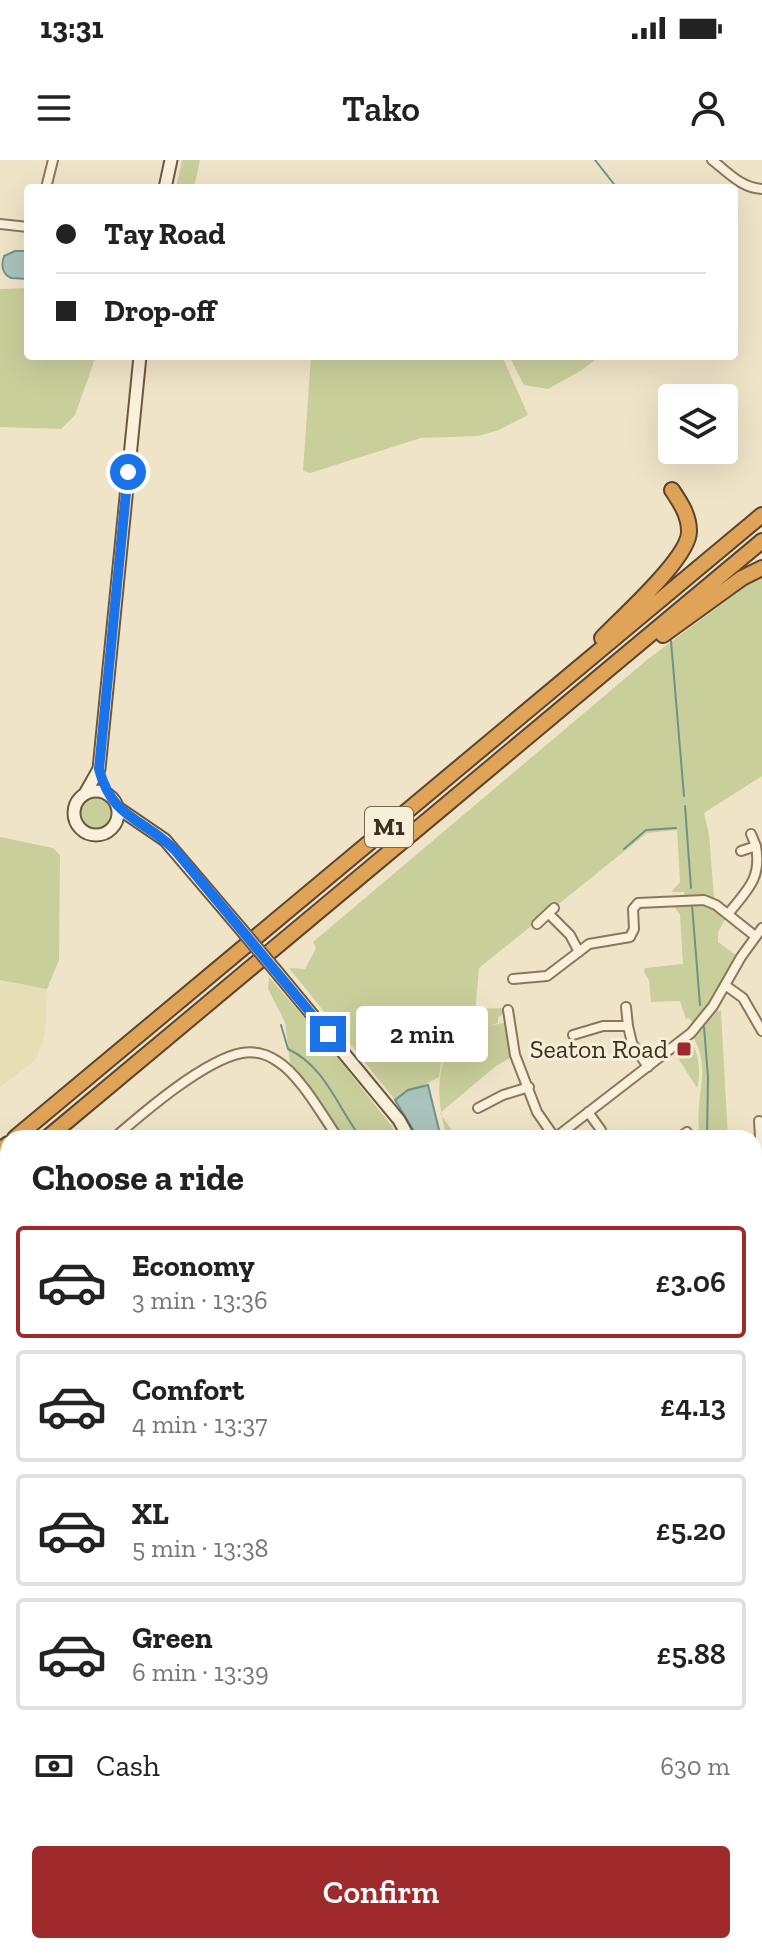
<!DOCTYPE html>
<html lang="en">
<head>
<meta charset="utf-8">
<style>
	:root { --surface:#fff; --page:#f2f2f2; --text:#222; --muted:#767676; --line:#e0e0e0; --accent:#9e2a2b }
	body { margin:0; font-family:"Zilla Slab",serif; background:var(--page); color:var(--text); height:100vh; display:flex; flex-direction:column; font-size:30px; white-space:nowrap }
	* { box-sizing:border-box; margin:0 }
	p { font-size:26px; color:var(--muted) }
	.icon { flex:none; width:44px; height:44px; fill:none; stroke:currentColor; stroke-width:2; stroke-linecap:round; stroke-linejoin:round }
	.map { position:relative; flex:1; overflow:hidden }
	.side { position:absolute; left:0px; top:970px; width:762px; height:824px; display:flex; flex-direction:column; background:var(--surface); border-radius:24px 24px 0 0; box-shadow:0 8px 32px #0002 }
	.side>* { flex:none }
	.hud { position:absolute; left:24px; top:24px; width:714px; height:176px; border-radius:8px; box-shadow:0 8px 32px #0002; display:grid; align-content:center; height:176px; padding:0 32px; background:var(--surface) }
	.tools { position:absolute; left:658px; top:224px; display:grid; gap:16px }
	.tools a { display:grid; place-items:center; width:80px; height:80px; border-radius:8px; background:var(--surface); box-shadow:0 8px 32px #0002; font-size:40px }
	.end { position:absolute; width:36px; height:36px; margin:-18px; border:10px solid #1a73e8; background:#fff; box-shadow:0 0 0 4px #fff }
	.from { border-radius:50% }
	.bubble { position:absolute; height:56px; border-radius:8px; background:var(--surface); box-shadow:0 8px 32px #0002; font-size:26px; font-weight:600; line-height:56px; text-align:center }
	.hud b { display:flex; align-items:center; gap:28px; height:76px; font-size:30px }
	.hud b+b { border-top:2px solid var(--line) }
	.hud i { width:20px; height:20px; background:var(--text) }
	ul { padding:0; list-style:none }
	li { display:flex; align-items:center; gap:24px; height:112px; margin:0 16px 12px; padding:0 16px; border:4px solid var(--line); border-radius:8px }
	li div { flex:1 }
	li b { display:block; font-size:30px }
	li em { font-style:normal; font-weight:600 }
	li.current { border-color:var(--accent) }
	li>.icon { width:72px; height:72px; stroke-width:1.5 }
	h2 { padding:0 32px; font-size:36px; line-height:96px }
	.pay { display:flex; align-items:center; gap:20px; height:88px; padding:0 32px; font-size:30px }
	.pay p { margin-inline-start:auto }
	.action { display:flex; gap:16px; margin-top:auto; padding:16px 32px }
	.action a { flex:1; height:92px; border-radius:8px; background:var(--accent); color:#fff; font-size:32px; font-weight:600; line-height:92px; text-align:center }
	.status { display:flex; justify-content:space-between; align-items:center; height:56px; padding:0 40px; background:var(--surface); direction:ltr }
	.status svg { height:22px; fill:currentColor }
	header { display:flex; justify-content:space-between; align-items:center; height:104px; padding:0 32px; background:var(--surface); font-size:36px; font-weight:600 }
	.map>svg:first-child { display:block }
	.farmland { fill:#e6deb5 }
	.green { fill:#c9cf9b }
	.water { fill:#a9c4bc; stroke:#6f938a; stroke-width:2 }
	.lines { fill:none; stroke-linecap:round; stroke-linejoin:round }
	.stream { stroke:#6f938a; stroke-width:2 }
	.street-casing { stroke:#8d765c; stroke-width:12 }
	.secondary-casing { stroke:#6f573f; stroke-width:15 }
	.highway-casing { stroke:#5b4430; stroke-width:18 }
	.street { stroke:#faf1dc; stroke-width:8 }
	.secondary { stroke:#faf1dc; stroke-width:11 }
	.highway { stroke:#e0a458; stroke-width:14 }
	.secondary-bridge-casing { stroke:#6f573f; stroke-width:15; stroke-linecap:butt }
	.secondary-bridge { stroke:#faf1dc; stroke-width:11 }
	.route { stroke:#1a73e8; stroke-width:10 }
	.poi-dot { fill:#9e2a2b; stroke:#f7eed8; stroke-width:3 }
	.labels { text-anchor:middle; stroke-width:6; stroke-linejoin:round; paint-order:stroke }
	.shield { fill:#f7eed8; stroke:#756857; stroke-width:2 }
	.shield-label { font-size:24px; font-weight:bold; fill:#3d2e20 }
	.poi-label { font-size:26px; fill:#3d2e20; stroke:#f7eed8; text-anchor:end }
</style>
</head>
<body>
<div class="status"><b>13:31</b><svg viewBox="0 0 49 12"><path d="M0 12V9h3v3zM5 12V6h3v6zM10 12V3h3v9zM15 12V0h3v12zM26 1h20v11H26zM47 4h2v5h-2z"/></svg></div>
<header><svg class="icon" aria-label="menu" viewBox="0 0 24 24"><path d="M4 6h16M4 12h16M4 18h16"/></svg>Tako<svg class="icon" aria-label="person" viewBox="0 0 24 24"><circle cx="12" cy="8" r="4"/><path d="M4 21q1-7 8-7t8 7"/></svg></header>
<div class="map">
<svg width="762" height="1794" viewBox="0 0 762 1794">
	<rect width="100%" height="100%" fill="#f0e4c8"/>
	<!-- farmland -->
	<path class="farmland" d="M0,820L47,829L45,876L35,900L0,927Z"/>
	<!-- green -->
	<path class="green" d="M182,0H200L194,28H176Z
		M28,128V196H96L75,255L61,269L0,267V129Z
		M311,196H502L528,255L499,270L478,276L421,278L310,313L303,311Z
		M509,196H600L582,210L548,229L524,225Z
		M762,418V616L704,653L709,674L714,738L716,745L728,754L718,772V782L740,798L711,850L721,851L728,978H680L699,969C695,933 713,908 691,873L696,867L689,858L686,859L680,841L651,842L649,820L644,812L645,808L683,804L680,755L670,740L685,738L684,732H671L680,722L677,670L647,673L479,808L474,866L450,887L481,868H476L477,849L504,848L502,855L498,857V863L489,866L508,862L515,895L496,906L440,953L457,978H447C439,949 435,921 446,893L442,897L439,917L395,940L289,808L305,809L316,788L313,782L648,499L754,420Z
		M79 653a17 17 0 1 1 34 0a17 17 0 1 1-34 0Z
		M0,677L53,688L60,695L59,800L47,829L0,820Z
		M269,817L326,883L401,978H343L290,903L285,862L268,829Z
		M689,884L694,886C699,899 701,915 697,928L676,895Z
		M762,1052V1121L754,1124V1116L759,1113L754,1114V1061L757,1062V1056Z
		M0,1350L8,1351V1677L0,1679Z
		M762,1546V1597L754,1600V1547Z
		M762,1606V1794H696L701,1786H754V1702L760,1693L754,1674V1608Z
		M8,1740V1786H409L411,1794H0V1743Z"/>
	<!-- water -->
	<path class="water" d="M15,91H28V119L11,118C2,114 1,105 4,96Z
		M428,925L441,978H418L395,940L408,930Z
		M90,1786H116L115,1794H39Z"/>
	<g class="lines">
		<!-- stream -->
		<path class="stream" d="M595,0L617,28
			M671,481L684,636
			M685,646L691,728
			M624,689L646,670L676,668
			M692,745L700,845
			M281,865L288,889C325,906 338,948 361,978
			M704,867L708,917L707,978"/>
		<!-- street casing -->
		<g class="street-casing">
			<path id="street" d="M712,0C728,12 741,28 762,29
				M46,28L53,0
				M0,64L28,67
				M741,691L756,686L751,674
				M549,754L570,775L579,792
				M728,754C747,730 762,719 756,686
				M537,764L554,748
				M513,819L547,816L589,784L630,777L634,769L633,749L638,743L704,740L716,745L755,776
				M725,825L743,838L762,871
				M626,847L628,866
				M508,850L515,895L537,952L555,978
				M573,875L603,866H628L632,883L648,907
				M478,948L503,935L529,927
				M588,952L601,970L603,978
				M759,961L762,1007
				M668,977L671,978
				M114,978C143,953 204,900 242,893C254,891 267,894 277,901C300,915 322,955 338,978
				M555,978L691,873L713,846L741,797L762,768
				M679,978L687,972
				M757,1056L762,1052
				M0,1195H8
				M754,1238L762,1243"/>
		</g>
		<!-- secondary casing -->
		<g class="secondary-casing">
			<path id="secondary" d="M165,28L171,0
				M74 653a22 22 0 1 1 44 0a22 22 0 1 1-44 0Z
				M86,632L99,609L140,196
				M118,648L165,680L240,768
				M276,811L399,960L409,978
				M754,1498L762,1497
				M0,1688L8,1685"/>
		</g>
		<!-- highway casing -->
		<g class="highway-casing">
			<path id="highway" d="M663,475L742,418L762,408
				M602,478C622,457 690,397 689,371C689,355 680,342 672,330
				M15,978L762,355
				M47,978L762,381
				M0,990L8,984
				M0,1015L8,1009
				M754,1516H762
				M754,1536L762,1535
				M0,1730L8,1727
				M0,1743L8,1740"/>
		</g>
		<!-- street -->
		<use href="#street" class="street"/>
		<!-- secondary -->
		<use href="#secondary" class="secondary"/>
		<!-- highway -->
		<use href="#highway" class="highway"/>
		<!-- secondary-bridge casing -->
		<g class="secondary-bridge-casing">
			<path id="secondary-bridge" d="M240,768L276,811"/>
		</g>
		<!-- secondary-bridge -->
		<use href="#secondary-bridge" class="secondary-bridge"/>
	</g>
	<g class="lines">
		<!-- route -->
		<path class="route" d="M128,312L99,609C112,659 143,658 175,690L328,874"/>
	</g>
	<!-- markers -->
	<rect class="poi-dot" x="676" y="881" width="16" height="16" rx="4"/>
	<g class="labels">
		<!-- shield labels -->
		<rect class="shield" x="365" y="647" width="48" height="40" rx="6"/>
		<g class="shield-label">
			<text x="389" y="675">M1</text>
		</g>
		<!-- poi labels -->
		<g class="poi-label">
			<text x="668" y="898">Seaton Road</text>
		</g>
	</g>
</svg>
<div class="tools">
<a><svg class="icon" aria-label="layers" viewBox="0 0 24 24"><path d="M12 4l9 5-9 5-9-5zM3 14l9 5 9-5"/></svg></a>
</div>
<i class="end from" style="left:128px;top:312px"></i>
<i class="end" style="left:328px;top:874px"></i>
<div class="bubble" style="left:356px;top:846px;width:132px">2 min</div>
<div class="hud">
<b><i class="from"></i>Tay Road</b>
<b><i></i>Drop-off</b>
</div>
<section class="side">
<h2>Choose a ride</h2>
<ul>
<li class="current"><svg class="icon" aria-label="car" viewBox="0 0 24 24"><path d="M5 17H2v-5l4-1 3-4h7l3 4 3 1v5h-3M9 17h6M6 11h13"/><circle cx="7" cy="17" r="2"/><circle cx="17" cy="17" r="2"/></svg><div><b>Economy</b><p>3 min · 13:36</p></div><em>£3.06</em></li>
<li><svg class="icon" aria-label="car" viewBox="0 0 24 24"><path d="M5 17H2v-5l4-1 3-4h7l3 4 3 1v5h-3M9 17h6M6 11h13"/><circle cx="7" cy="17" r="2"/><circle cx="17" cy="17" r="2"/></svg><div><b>Comfort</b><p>4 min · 13:37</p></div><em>£4.13</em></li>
<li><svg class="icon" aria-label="car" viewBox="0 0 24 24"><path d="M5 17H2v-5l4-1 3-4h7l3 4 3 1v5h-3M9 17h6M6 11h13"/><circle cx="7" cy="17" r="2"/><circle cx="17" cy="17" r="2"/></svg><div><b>XL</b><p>5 min · 13:38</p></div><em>£5.20</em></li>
<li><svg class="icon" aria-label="car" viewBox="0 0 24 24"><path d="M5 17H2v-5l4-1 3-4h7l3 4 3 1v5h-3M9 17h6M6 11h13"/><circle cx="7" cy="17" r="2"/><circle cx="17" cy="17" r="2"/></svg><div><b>Green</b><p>6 min · 13:39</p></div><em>£5.88</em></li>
</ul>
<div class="pay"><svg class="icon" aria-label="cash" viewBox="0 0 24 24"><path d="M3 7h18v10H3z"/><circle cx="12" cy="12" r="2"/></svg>Cash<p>630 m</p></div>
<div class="action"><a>Confirm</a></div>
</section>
</div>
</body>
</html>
